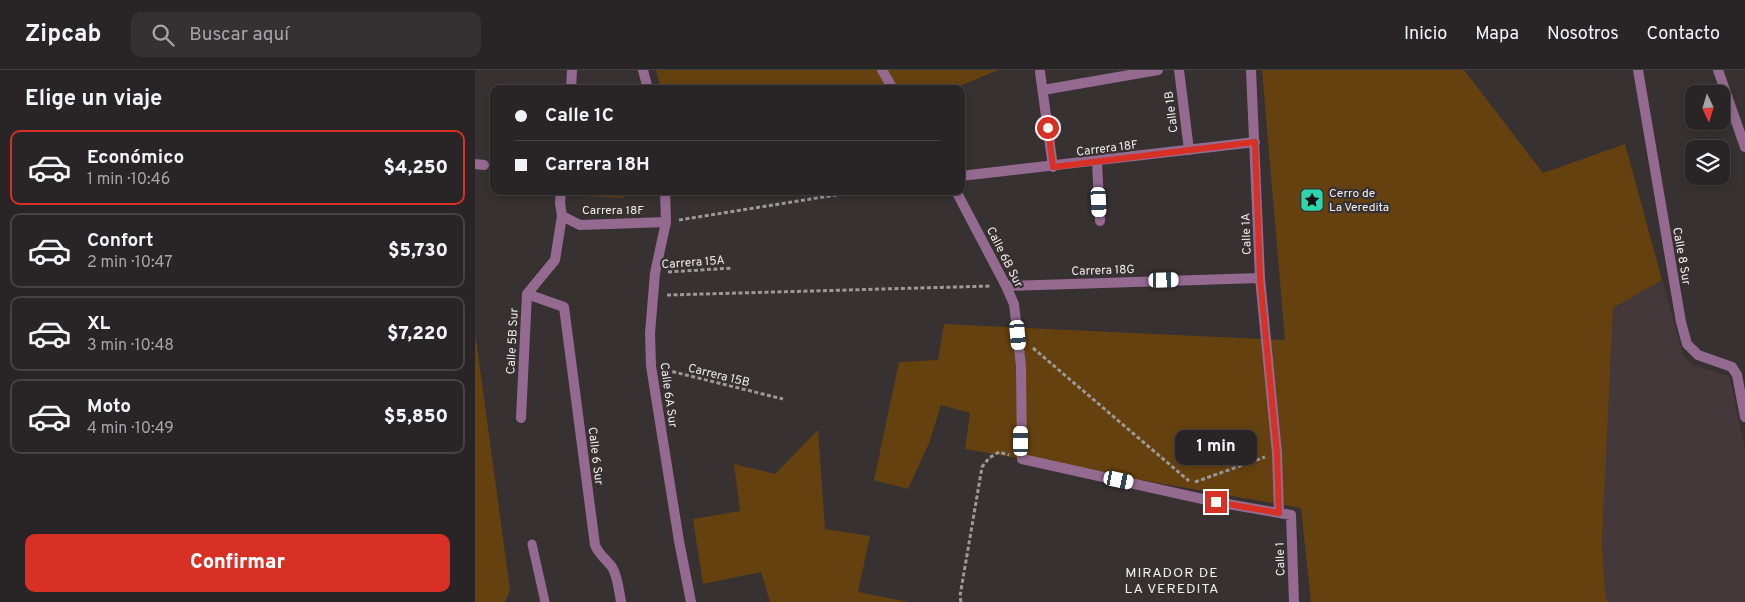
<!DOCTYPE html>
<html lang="es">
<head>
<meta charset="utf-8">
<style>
	:root { --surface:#292526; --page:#353132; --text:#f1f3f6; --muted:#a5a5a7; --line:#454243; --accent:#d93025 }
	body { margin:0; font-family:Overpass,sans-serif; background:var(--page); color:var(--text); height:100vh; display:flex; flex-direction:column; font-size:19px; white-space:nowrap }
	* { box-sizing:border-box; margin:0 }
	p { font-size:16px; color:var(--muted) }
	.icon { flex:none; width:28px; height:28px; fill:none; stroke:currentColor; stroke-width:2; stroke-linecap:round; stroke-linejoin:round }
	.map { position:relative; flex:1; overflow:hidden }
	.sheet { display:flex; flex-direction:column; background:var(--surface); width:475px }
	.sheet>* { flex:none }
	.guide { position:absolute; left:15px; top:15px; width:475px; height:110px; border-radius:10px; box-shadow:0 2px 8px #0003,0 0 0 1px var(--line); display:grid; align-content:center; height:110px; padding:0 25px; background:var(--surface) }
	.needle { width:32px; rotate:176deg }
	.tools { position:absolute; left:1210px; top:15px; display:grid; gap:10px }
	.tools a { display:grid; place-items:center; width:45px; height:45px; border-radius:10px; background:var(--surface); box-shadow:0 2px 8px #0003,0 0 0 1px var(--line); font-size:25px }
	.end { position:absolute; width:22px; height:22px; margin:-11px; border:6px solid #d93025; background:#fff; box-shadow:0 0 0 2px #fff }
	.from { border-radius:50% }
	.bubble { position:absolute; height:35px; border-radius:10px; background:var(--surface); box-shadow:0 2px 8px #0003,0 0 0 1px var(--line); font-size:16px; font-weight:800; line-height:35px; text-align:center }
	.car { position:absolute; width:15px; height:30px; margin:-15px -8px; border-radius:6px; box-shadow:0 0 4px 1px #0007; background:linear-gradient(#fff 24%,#345 0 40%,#fff 0 76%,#345 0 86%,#fff 0) }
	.guide b { display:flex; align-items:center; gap:18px; height:48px; font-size:19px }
	.guide b+b { border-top:1px solid var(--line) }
	.guide i { width:12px; height:12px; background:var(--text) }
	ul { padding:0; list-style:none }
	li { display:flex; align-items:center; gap:15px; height:75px; margin:0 10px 8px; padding:0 15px; border:2px solid var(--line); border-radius:10px }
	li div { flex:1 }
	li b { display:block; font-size:19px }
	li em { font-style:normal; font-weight:800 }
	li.current { border-color:var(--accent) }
	li>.icon { width:45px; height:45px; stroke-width:1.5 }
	h2 { padding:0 25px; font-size:22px; line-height:60px }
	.cta { display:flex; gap:10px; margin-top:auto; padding:10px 25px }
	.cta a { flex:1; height:58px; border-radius:10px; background:var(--accent); color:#fff; font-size:20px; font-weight:800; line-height:58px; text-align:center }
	header { display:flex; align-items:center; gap:30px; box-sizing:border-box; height:70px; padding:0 25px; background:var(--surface); border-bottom:1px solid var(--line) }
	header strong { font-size:24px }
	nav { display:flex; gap:28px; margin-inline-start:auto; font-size:18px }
	.search { width:350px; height:45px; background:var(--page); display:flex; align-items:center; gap:12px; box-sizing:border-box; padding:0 18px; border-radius:10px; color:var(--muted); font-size:19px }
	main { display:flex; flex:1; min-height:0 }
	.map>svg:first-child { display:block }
	.built { fill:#45383b }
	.green { fill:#654110 }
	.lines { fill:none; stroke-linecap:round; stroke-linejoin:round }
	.path { stroke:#9d9899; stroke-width:3; stroke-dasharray:4 2.5; stroke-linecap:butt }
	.service { stroke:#946a91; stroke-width:9 }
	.minor { stroke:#946a91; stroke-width:10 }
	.route { stroke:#d93025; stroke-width:6 }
	.labels { text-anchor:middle; stroke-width:4.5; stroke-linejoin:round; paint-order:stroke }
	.street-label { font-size:12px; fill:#f1edee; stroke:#373132 }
	.poi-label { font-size:12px; fill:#f1edee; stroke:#373132; text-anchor:start }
	.neighbourhood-label { font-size:14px; letter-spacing:1px; fill:#f1edee; stroke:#373132 }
</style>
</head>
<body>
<header>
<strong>Zipcab</strong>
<div class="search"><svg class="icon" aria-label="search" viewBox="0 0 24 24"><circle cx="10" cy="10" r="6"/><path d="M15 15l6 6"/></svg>Buscar aquí</div>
<nav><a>Inicio</a><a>Mapa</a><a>Nosotros</a><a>Contacto</a></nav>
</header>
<main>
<section class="sheet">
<h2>Elige un viaje</h2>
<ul>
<li class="current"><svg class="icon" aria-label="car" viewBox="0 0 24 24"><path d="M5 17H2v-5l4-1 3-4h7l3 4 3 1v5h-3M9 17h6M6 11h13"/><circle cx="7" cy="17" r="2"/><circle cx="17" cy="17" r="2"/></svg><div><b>Económico</b><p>1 min · 10:46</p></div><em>$4,250</em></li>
<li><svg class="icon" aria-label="car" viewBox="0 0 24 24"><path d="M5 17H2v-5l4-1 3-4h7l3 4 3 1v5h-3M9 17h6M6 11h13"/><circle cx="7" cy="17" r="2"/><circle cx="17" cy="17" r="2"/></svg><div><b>Confort</b><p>2 min · 10:47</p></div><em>$5,730</em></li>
<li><svg class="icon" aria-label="car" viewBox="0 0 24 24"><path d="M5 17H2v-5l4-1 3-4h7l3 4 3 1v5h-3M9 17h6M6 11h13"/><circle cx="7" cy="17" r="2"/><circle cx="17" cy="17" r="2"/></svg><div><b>XL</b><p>3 min · 10:48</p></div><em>$7,220</em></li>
<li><svg class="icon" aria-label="car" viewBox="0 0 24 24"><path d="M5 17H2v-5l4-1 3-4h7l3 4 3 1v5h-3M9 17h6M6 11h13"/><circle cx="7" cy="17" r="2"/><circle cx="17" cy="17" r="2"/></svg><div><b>Moto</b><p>4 min · 10:49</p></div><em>$5,850</em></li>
</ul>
<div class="cta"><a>Confirmar</a></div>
</section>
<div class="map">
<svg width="1270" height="532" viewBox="0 0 1270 532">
	<rect width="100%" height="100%" fill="#373132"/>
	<!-- built -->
	<path class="built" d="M1187,210L1208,285L1217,295L1254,306L1270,379V532H1134L1131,529L1127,472L1138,238Z"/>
	<!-- green -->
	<path class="green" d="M181,0H523L478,19H186Z
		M787,0H989L1068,103L1150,74L1187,210L1138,238L1127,472L1131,529L1134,532H836L826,438L490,379L495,343L466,335L454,373L433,419L399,410L424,292L463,290L469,254L810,270Z
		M110,121H149V128L110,126Z
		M0,262L35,520L30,532H0Z
		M343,360L350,459L395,466L383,522L433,532H295L286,502L228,514L218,449L265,441L259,394L300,404Z"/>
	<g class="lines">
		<!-- path -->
		<path class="path" d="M204,150L386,121
			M193,202L258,198
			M192,225L516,216
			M558,278L714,411
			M191,300L308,329
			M720,412L790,387
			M486,532L485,526L507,397L514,388L524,382L534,385"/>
		<!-- service -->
		<path class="service" d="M57,474L70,532"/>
		<!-- minor -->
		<path class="minor" d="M168,0L173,19
			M407,0L418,19
			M704,0L714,80
			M776,0L785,208L802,383L804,443
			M1163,0L1206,252L1212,274L1223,285L1257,297L1262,305L1270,347
			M1243,0L1270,77
			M565,2L578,97
			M96,19L97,0
			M568,20L683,0
			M622,92L625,151
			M0,94L9,95
			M486,106L780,72
			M190,121L191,152L180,203L175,263L176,296L204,471L216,532
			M481,121L531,216L539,234L546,296L547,389L741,432L816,445L819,532
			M87,146L105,155L191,152
			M531,216L785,208
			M52,224L89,237L120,475C124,485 131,489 137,497C143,507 144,521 146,532
			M46,348L52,224L80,190L87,146L85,133L86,121"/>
	</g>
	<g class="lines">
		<!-- route -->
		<path class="route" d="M573,58L578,97L780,72L785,208L802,383L804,443L741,432"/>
	</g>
	<!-- icons -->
	<defs>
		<g id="sight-square" transform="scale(1.25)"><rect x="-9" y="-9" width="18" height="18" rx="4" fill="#2cd5ab" stroke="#373132"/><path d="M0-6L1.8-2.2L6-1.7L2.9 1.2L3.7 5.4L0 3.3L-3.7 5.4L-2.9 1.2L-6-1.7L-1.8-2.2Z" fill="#111"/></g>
	</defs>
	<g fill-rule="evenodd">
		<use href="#sight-square" x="837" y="130"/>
	</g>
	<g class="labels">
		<!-- street labels -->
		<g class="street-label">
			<text transform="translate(696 42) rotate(-97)" y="4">Calle 1B</text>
			<text transform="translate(632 78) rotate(-7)" y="4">Carrera 18F</text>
			<text x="138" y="144">Carrera 18F</text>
			<text transform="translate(771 164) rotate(-92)" y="4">Calle 1A</text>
			<text transform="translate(1207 186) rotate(80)" y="4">Calle 8 Sur</text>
			<text transform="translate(530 187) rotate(63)" y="4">Calle 6B Sur</text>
			<text transform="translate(218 192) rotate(-4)" y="4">Carrera 15A</text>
			<text transform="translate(628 200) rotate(-2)" y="4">Carrera 18G</text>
			<text transform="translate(37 271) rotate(-87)" y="4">Calle 5B Sur</text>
			<text transform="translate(244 305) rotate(14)" y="4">Carrera 15B</text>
			<text transform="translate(194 325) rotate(82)" y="4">Calle 6A Sur</text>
			<text transform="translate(121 386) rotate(83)" y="4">Calle 6 Sur</text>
			<text transform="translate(805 489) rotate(-92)" y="4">Calle 1</text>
		</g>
		<!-- poi labels -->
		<g class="poi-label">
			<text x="854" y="127">Cerro de<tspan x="854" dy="14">La Veredita</tspan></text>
		</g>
		<!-- neighbourhood labels -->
		<g class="neighbourhood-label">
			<text x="697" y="507">MIRADOR DE<tspan x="697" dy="16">LA VEREDITA</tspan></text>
		</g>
	</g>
</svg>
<div class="tools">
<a><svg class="needle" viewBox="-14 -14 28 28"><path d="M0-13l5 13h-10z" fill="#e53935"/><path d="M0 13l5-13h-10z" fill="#a5a5a7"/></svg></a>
<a><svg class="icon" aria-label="layers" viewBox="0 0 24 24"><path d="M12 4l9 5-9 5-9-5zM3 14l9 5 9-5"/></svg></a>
</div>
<i class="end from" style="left:573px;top:58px"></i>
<i class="end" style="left:741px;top:432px"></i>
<div class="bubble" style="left:700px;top:360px;width:82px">1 min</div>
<i class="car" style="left:624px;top:132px;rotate:177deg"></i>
<i class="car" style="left:689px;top:210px;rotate:89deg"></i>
<i class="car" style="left:543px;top:265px;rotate:175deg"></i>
<i class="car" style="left:546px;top:371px;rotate:0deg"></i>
<i class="car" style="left:644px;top:410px;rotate:102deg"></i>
<div class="guide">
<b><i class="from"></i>Calle 1C</b>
<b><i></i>Carrera 18H</b>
</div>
</div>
</main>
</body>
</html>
